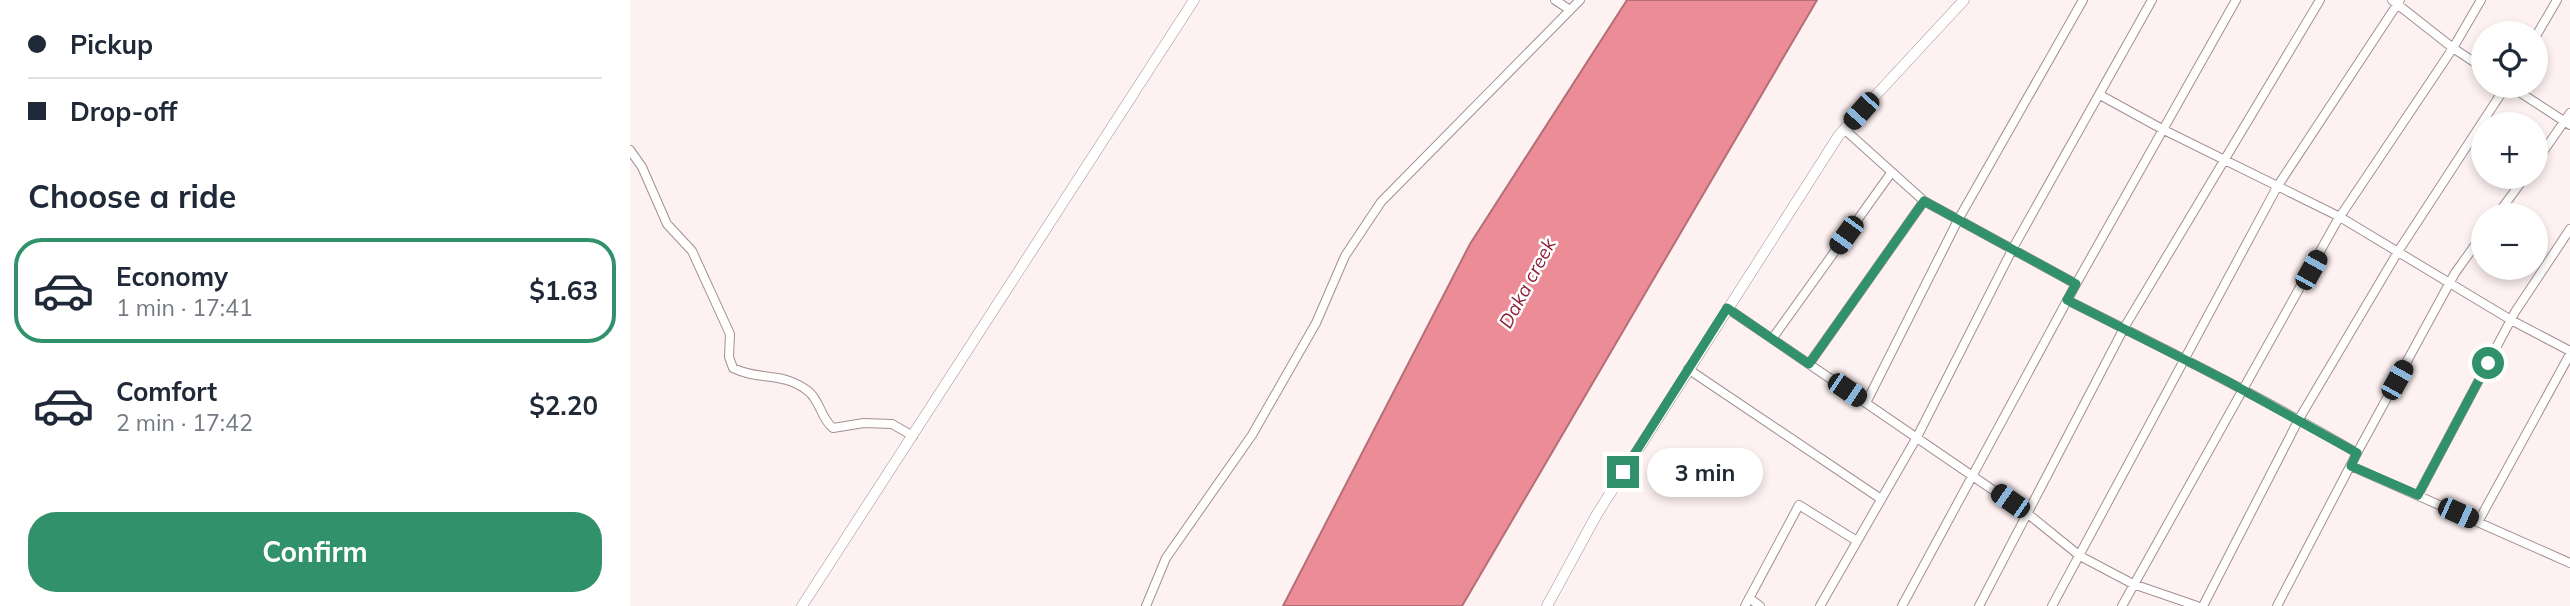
<!DOCTYPE html>
<html lang="en">
<head>
<meta charset="utf-8">
<style>
	:root { --surface:#fff; --page:#f6f6f7; --text:#1f2937; --muted:#747a83; --line:#e0e1e3; --accent:#30916a }
	body { margin:0; font-family:Mulish,sans-serif; background:var(--page); color:var(--text); height:100vh; display:flex; flex-direction:column; font-size:26px; white-space:nowrap }
	* { box-sizing:border-box; margin:0 }
	p { font-size:23px; color:var(--muted) }
	.icon { flex:none; width:38px; height:38px; fill:none; stroke:currentColor; stroke-width:2; stroke-linecap:round; stroke-linejoin:round }
	.map { position:relative; flex:1; overflow:hidden }
	.side { display:flex; flex-direction:column; background:var(--surface); width:630px }
	.side>* { flex:none }
	.guide { display:grid; align-content:center; height:154px; padding:0 28px; background:var(--surface) }
	.fabs { position:absolute; left:1841px; top:21px; display:grid; gap:14px }
	.fabs a { display:grid; place-items:center; width:77px; height:77px; border-radius:50%; background:var(--surface); box-shadow:0 4px 10px #0003; font-size:35px }
	.end { position:absolute; width:32px; height:32px; margin:-16px; border:9px solid #30916a; background:#fff; box-shadow:0 0 0 4px #fff }
	.from { border-radius:50% }
	.bubble { position:absolute; height:49px; border-radius:24px; background:var(--surface); box-shadow:0 4px 10px #0003; font-size:23px; font-weight:700; line-height:49px; text-align:center }
	.car { position:absolute; width:21px; height:42px; margin:-21px -10px; border-radius:9px; box-shadow:0 0 5px 2px #0007; background:linear-gradient(#222 24%,#8ab4d8 0 40%,#222 0 76%,#8ab4d8 0 86%,#222 0) }
	.guide b { display:flex; align-items:center; gap:24px; height:66px; font-size:26px }
	.guide b+b { border-top:2px solid var(--line) }
	.guide i { width:18px; height:18px; background:var(--text) }
	ul { padding:0; list-style:none }
	li { display:flex; align-items:center; gap:21px; height:105px; margin:0 14px 10px; padding:0 14px; border:4px solid transparent; border-radius:28px }
	li div { flex:1 }
	li b { display:block; font-size:26px }
	li em { font-style:normal; font-weight:700 }
	li.current { border-color:var(--accent) }
	li>.icon { width:63px; height:63px; stroke-width:1.5 }
	h2 { padding:0 28px; font-size:32px; line-height:84px }
	.cta { display:flex; gap:14px; margin-top:auto; padding:14px 28px }
	.cta a { flex:1; height:80px; border-radius:28px; background:var(--accent); color:#fff; font-size:28px; font-weight:700; line-height:80px; text-align:center }
	main { display:flex; flex:1; min-height:0 }
	.map>svg:first-child { display:block }
	.water { fill:#eb8c96; stroke:#b46f76; stroke-width:2 }
	.lines { fill:none; stroke-linecap:round; stroke-linejoin:round }
	.minor-casing { stroke:#a38f90; stroke-width:10 }
	.tertiary-casing { stroke:#a38f90; stroke-width:11 }
	.minor { stroke:#fff; stroke-width:8 }
	.tertiary { stroke:#fff; stroke-width:10 }
	.route { stroke:#30916a; stroke-width:9 }
	.labels { text-anchor:middle; stroke-width:5; stroke-linejoin:round; paint-order:stroke }
	.water-label { font-size:19px; font-style:italic; fill:#8d1e38; stroke:#fff }
</style>
</head>
<body>
<main>
<section class="side">
<div class="guide">
<b><i class="from"></i>Pickup</b>
<b><i></i>Drop-off</b>
</div>
<h2>Choose a ride</h2>
<ul>
<li class="current"><svg class="icon" aria-label="car" viewBox="0 0 24 24"><path d="M5 17H2v-5l4-1 3-4h7l3 4 3 1v5h-3M9 17h6M6 11h13"/><circle cx="7" cy="17" r="2"/><circle cx="17" cy="17" r="2"/></svg><div><b>Economy</b><p>1 min · 17:41</p></div><em>$1.63</em></li>
<li><svg class="icon" aria-label="car" viewBox="0 0 24 24"><path d="M5 17H2v-5l4-1 3-4h7l3 4 3 1v5h-3M9 17h6M6 11h13"/><circle cx="7" cy="17" r="2"/><circle cx="17" cy="17" r="2"/></svg><div><b>Comfort</b><p>2 min · 17:42</p></div><em>$2.20</em></li>
</ul>
<div class="cta"><a>Confirm</a></div>
</section>
<div class="map">
<svg width="1940" height="606" viewBox="0 0 1940 606">
	<rect width="100%" height="100%" fill="#fef1f2"/>
	<!-- water -->
	<path class="water" d="M997,0H1187L832,606H653L840,244Z"/>
	<g class="lines">
		<!-- minor casing -->
		<g class="minor-casing">
			<path id="minor" d="M925,0L940,10
				M1762,0L1823,48L1853,68
				M1906,36L1927,0
				M1880,86L1940,125
				M1470,95L1532,129L1710,217L1881,320L1940,351
				M1214,129L1294,201L1446,284
				M0,150L12,167L37,224L62,251L100,334L99,357L103,368C129,381 152,371 178,391C190,400 191,419 203,428L234,423L262,424L283,436
				M1906,162L1940,113
				M1867,215L1895,177
				M1437,300C1535,349 1633,398 1727,453
				M1097,308L1398,514L1450,556L1503,584L1567,606
				M1142,339L1261,173
				M1179,364L1294,201
				M1058,369L1251,499
				M1236,403L1328,220L1453,0
				M1721,466L1940,563
				M1788,495L1885,312L1940,229
				M1848,522L1940,354
				M1119,598L1130,606
				M516,606L536,558L622,435L686,323L715,256L751,202L950,0
				M1115,606L1169,505L1227,541
				M1190,606L1287,437L1383,248L1522,0
				M1272,606L1446,284L1606,0
				M1349,606L1494,328L1690,0
				M1422,606L1647,187L1770,0
				M1492,606L1707,221L1823,48L1851,0
				M1573,606L1669,419L1769,250L1876,86
				M1647,606L1727,453L1825,273L1853,234"/>
		</g>
		<!-- tertiary casing -->
		<g class="tertiary-casing">
			<path id="tertiary" d="M172,606L564,0
				M917,606L967,514L1209,135L1334,0"/>
		</g>
		<!-- minor -->
		<use href="#minor" class="minor"/>
		<!-- tertiary -->
		<use href="#tertiary" class="tertiary"/>
	</g>
	<g class="lines">
		<!-- route -->
		<path class="route" d="M993,472L1097,308L1179,364L1294,201L1446,284L1437,300L1595,380L1727,453L1721,466L1788,495L1858,363"/>
	</g>
	<g class="labels">
		<!-- water labels -->
		<g class="water-label">
			<text transform="translate(897 283) rotate(-62)" y="7">Daka creek</text>
		</g>
	</g>
</svg>
<div class="fabs">
<a><svg class="icon" aria-label="locate" viewBox="0 0 24 24"><circle cx="12" cy="12" r="6"/><path d="M12 2v4M12 18v4M2 12h4M18 12h4"/></svg></a>
<a>+</a>
<a>−</a>
</div>
<i class="end from" style="left:1858px;top:363px"></i>
<i class="end" style="left:993px;top:472px"></i>
<div class="bubble" style="left:1017px;top:448px;width:116px">3 min</div>
<i class="car" style="left:1231px;top:111px;rotate:222deg"></i>
<i class="car" style="left:1216px;top:235px;rotate:216deg"></i>
<i class="car" style="left:1681px;top:270px;rotate:29deg"></i>
<i class="car" style="left:1767px;top:380px;rotate:29deg"></i>
<i class="car" style="left:1217px;top:390px;rotate:124deg"></i>
<i class="car" style="left:1380px;top:501px;rotate:305deg"></i>
<i class="car" style="left:1828px;top:513px;rotate:114deg"></i>
</div>
</main>
</body>
</html>
